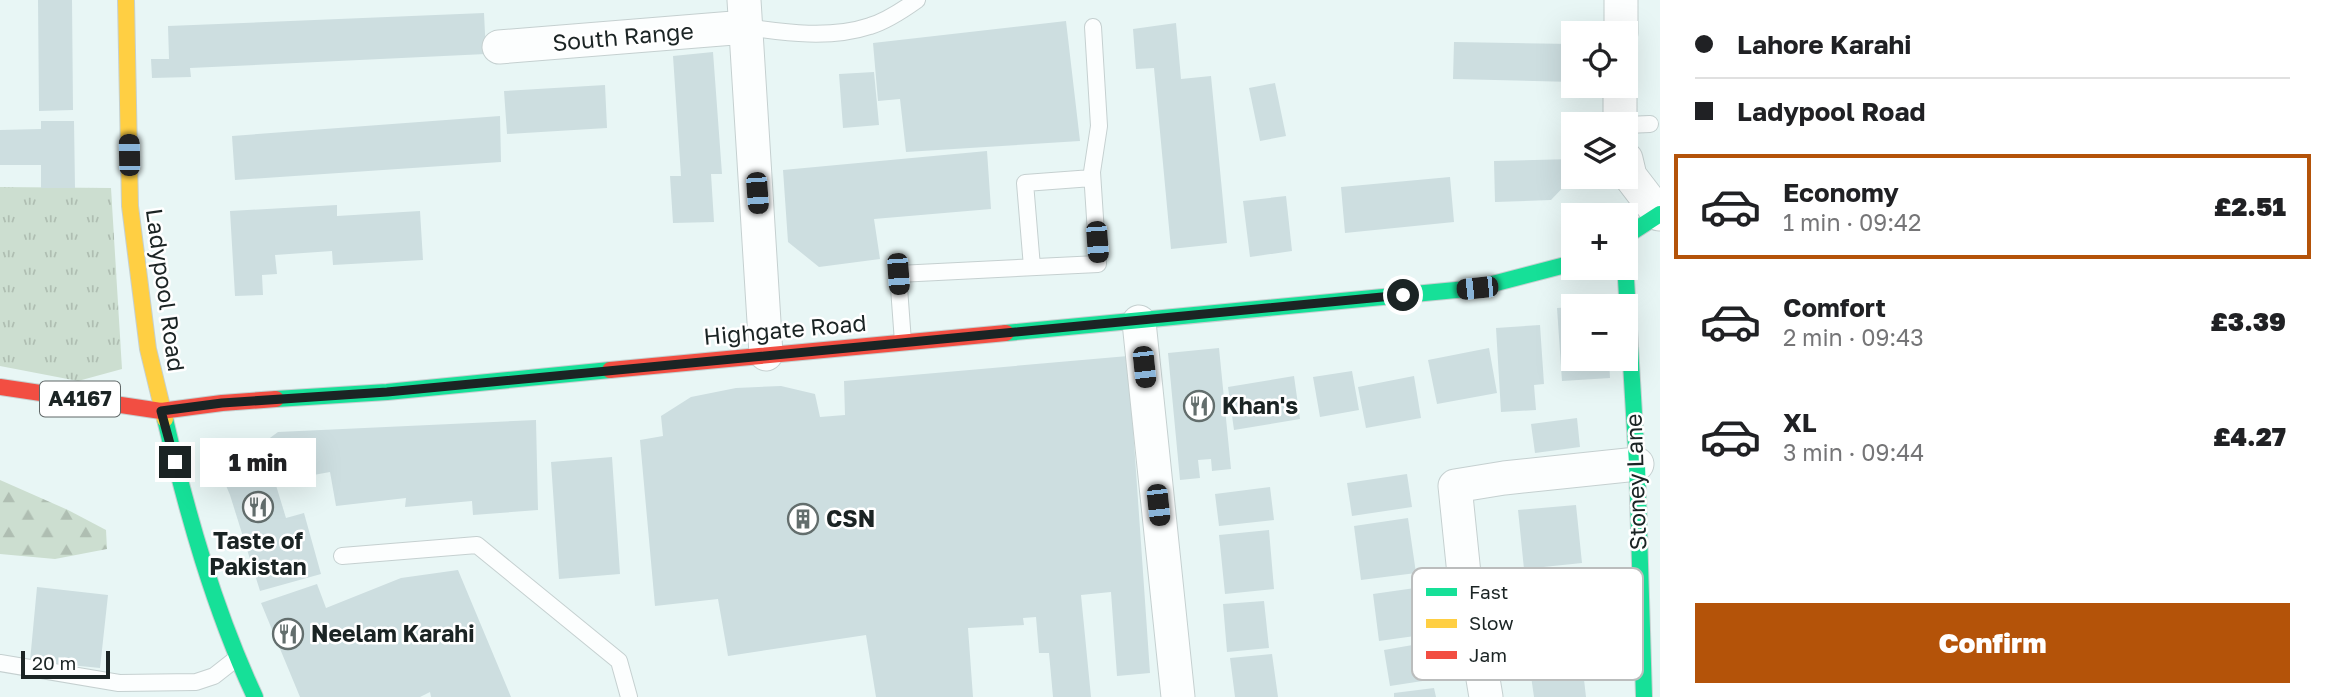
<!DOCTYPE html>
<html lang="en">
<head>
<meta charset="utf-8">
<style>
	:root { --surface:#fff; --page:#f6f6f6; --text:#202124; --muted:#757577; --line:#e0e0e0; --accent:#b45309 }
	body { margin:0; font-family:"Golos Text",sans-serif; background:var(--page); color:var(--text); height:100vh; display:flex; flex-direction:column; font-size:26px; white-space:nowrap }
	* { box-sizing:border-box; margin:0 }
	p { font-size:23px; color:var(--muted) }
	.icon { flex:none; width:38px; height:38px; fill:none; stroke:currentColor; stroke-width:2; stroke-linecap:round; stroke-linejoin:round }
	.map { position:relative; flex:1; overflow:hidden }
	.details { display:flex; flex-direction:column; background:var(--surface); width:665px }
	.details>* { flex:none }
	.hud { display:grid; align-content:center; height:154px; padding:0 35px; background:var(--surface) }
	.tools { position:absolute; left:1561px; top:21px; display:grid; gap:14px }
	.tools a { display:grid; place-items:center; width:77px; height:77px; border-radius:0px; background:var(--surface); box-shadow:0 7px 28px #0002; font-size:35px }
	.scale { position:absolute; left:21px; bottom:18px; width:89px; box-sizing:border-box; padding-left:7px; border:4px solid #1b2424; border-top:0; font-size:19px; line-height:24px; white-space:nowrap; color:#1b2424; -webkit-text-stroke:5px #fff; paint-order:stroke }
	.end { position:absolute; width:32px; height:32px; margin:-16px; border:9px solid #1b2424; background:#fff; box-shadow:0 0 0 4px #fff }
	.from { border-radius:50% }
	.bubble { position:absolute; height:49px; border-radius:0px; background:var(--surface); box-shadow:0 7px 28px #0002; font-size:23px; font-weight:800; line-height:49px; text-align:center }
	.car { position:absolute; width:21px; height:42px; margin:-21px -10px; border-radius:9px; box-shadow:0 0 5px 2px #0007; background:linear-gradient(#222 24%,#8ab4d8 0 40%,#222 0 76%,#8ab4d8 0 86%,#222 0) }
	.hud b { display:flex; align-items:center; gap:24px; height:66px; font-size:26px }
	.hud b+b { border-top:2px solid var(--line) }
	.hud i { width:18px; height:18px; background:var(--text) }
	ul { padding:0; list-style:none }
	li { display:flex; align-items:center; gap:21px; height:105px; margin:0 14px 10px; padding:0 21px; border:4px solid transparent; border-radius:0px }
	li div { flex:1 }
	li b { display:block; font-size:26px }
	li em { font-style:normal; font-weight:800 }
	li.current { border-color:var(--accent) }
	li>.icon { width:63px; height:63px; stroke-width:1.5 }
	.cta { display:flex; gap:14px; margin-top:auto; padding:14px 35px }
	.cta a { flex:1; height:80px; border-radius:0px; background:var(--accent); color:#fff; font-size:28px; font-weight:800; line-height:80px; text-align:center }
	main { display:flex; flex:1; min-height:0 }
	.map>svg:first-child { display:block }
	.forest { fill:url(#forest-firs) }
	.park { fill:url(#park-tufts) }
	.building { fill:#cddee0 }
	.lines { fill:none; stroke-linecap:round; stroke-linejoin:round }
	.lane-casing { stroke:#c5d0d0; stroke-width:18 }
	.street-casing { stroke:#c5d0d0; stroke-width:35 }
	.fast-casing { stroke:#c5d0d0; stroke-width:18 }
	.slow-casing { stroke:#c5d0d0; stroke-width:18 }
	.jam-casing { stroke:#c5d0d0; stroke-width:18 }
	.lane { stroke:#fcfefe; stroke-width:16 }
	.street { stroke:#fcfefe; stroke-width:33 }
	.fast { stroke:#16e098; stroke-width:16 }
	.slow { stroke:#ffcf43; stroke-width:16 }
	.jam { stroke:#f24e42; stroke-width:16 }
	.route { stroke:#1b2424; stroke-width:9 }
	.labels { text-anchor:middle; stroke-width:5; stroke-linejoin:round; paint-order:stroke }
	.shield { fill:#fff; stroke:#5f6666; stroke-width:2 }
	.shield-label { font-size:21px; font-weight:bold; fill:#1b2424 }
	.street-label { font-size:23px; fill:#1b2424; stroke:#fff }
	.poi-label { font-size:23px; font-weight:bold; fill:#1b2424; stroke:#fff; text-anchor:start }
	.key { fill:#fff; stroke:#bbbdbd; stroke-width:2 }
	.key-label { font-size:19px; fill:#1b2424 }
</style>
</head>
<body>
<main>
<div class="map">
<svg width="1660" height="697" viewBox="0 0 1660 697">
	<defs>
		<pattern id="forest-firs" width="22" height="20" patternUnits="userSpaceOnUse" patternTransform="scale(1.75)"><rect width="22" height="20" fill="#ccded0"/><path d="M5 1l3.5 6h-7zM16 11l3.5 6h-7z" fill="#afbeb2"/></pattern>
		<pattern id="park-tufts" width="24" height="20" patternUnits="userSpaceOnUse" patternTransform="scale(1.75)"><rect width="24" height="20" fill="#ccded0"/><path d="M3 7l-1-3M5 7V3M7 7l1-3M15 17l-1-3M17 17v-4M19 17l1-3" fill="none" stroke="#afbeb2"/></pattern>
	</defs>
	<rect width="100%" height="100%" fill="#e8f6f5"/>
	<!-- forest -->
	<path class="forest" d="M0,480L68,510L106,530L107,549L55,559L0,554Z"/>
	<!-- park -->
	<path class="park" d="M0,187L111,188L122,369L78,381L0,366Z"/>
	<!-- building -->
	<path class="building" d="M38,0H72L73,110L39,111Z
		M484,13L486,54L190,68L191,77L152,78L151,59H169L168,26Z
		M1066,21L1080,141L906,152L900,99L878,101L873,43Z
		M1176,23L1181,79L1211,76L1227,243L1171,249L1154,68L1136,69L1133,29Z
		M1454,42L1573,44V82L1453,79Z
		M713,52L722,174H711L714,222L673,223L670,176H681L673,56Z
		M874,72L879,125L843,128L839,74Z
		M1275,83L1286,136L1260,141L1249,88Z
		M605,85L607,128L507,134L504,91Z
		M500,116L501,162L235,180L232,136Z
		M41,121H74L75,188H41V165H0V130L41,129Z
		M987,151L991,209L874,219L880,259L819,267L788,242L783,170Z
		M1573,159V177L1551,200L1495,202L1494,161Z
		M1450,177L1454,222L1345,233L1341,187Z
		M1286,196L1292,251L1250,257L1243,201Z
		M337,205V216L420,211L423,260L333,265L332,251L275,255L277,274L262,275L263,295L235,296L230,211Z
		M1573,307V359H1609L1610,378L1562,381L1557,308Z
		M1540,325L1544,384L1534,385L1536,410L1501,412L1496,328Z
		M1219,348L1231,469L1212,471L1211,459L1198,460L1200,478L1180,480L1168,353Z
		M1489,348L1497,393L1437,404L1428,360Z
		M1128,356L1150,673L1117,676L1111,592L1081,595L1091,697H1053L1049,653H1039L1036,617L1023,618L1024,625L968,628L973,697H876L866,635L728,656L718,599L655,606L640,440L663,436L661,416L691,397L736,388L781,386L815,394L820,417L845,415L844,381Z
		M1352,371L1359,410L1320,417L1313,377Z
		M1294,376L1300,419L1234,430L1228,387Z
		M1414,376L1421,418L1366,428L1358,387Z
		M1577,418L1580,447L1535,453L1531,424Z
		M536,420L538,510L473,515L472,501L405,507L406,498L336,506L330,472L275,482L286,518L304,513L321,574L260,591L230,495L221,474L278,432Z
		M612,457L620,574L559,579L551,462Z
		M1407,474L1412,507L1352,516L1347,483Z
		M1270,487L1274,520L1219,526L1215,494Z
		M1576,505L1582,563L1524,569L1518,510Z
		M1408,518L1416,573L1361,580L1354,526Z
		M1269,530L1274,589L1225,594L1219,535Z
		M458,570L511,697H431L430,692L420,697H300L261,603L317,584L326,608L401,578Z
		M37,587L108,595L100,668L30,661Z
		M1415,588L1422,635L1379,641L1373,594Z
		M1264,601L1269,648L1227,652L1223,604Z
		M1424,643L1429,680L1390,686L1384,650Z
		M1272,654L1278,697H1235L1230,658Z
		M1582,662L1586,697H1534L1530,669Z
		M1434,688L1436,697H1394V693Z"/>
	<g class="lines">
		<!-- lane casing -->
		<g class="lane-casing">
			<path id="lane" d="M746,27C786,33 831,39 870,26C887,21 903,10 917,0
				M1626,125L1650,124
				M1032,267L1025,183L1092,178
				M903,342L898,274L1098,264L1092,172L1099,126L1093,27
				M342,556L477,545L619,661L629,697
				M0,663L119,683L196,682L214,676L237,658"/>
		</g>
		<!-- street casing -->
		<g class="street-casing">
			<path id="street" d="M744,0L766,354
				M1621,33V0
				M499,47L746,27
				M1620,124V86
				M1626,159L1630,176L1659,214
				M1139,322L1178,697
				M1464,574L1455,486L1504,478L1637,464
				M1475,631L1486,697"/>
		</g>
		<!-- fast casing -->
		<g class="fast-casing">
			<path id="fast" d="M1626,236L1660,214
				M1623,268L1626,279L1637,464L1644,697
				M1006,333L1477,288L1573,263
				M276,399L387,392L610,370
				M165,419C187,513 214,609 255,697"/>
		</g>
		<!-- slow casing -->
		<g class="slow-casing">
			<path id="slow" d="M126,0L130,206L148,349L165,419"/>
		</g>
		<!-- jam casing -->
		<g class="jam-casing">
			<path id="jam" d="M610,370L1006,333
				M0,387L161,411L222,403L276,399"/>
		</g>
		<!-- lane -->
		<use href="#lane" class="lane"/>
		<!-- street -->
		<use href="#street" class="street"/>
		<!-- fast -->
		<use href="#fast" class="fast"/>
		<!-- slow -->
		<use href="#slow" class="slow"/>
		<!-- jam -->
		<use href="#jam" class="jam"/>
	</g>
	<g class="lines">
		<!-- route -->
		<path class="route" d="M175,462L161,411L222,403L387,392L1403,295"/>
	</g>
	<!-- icons -->
	<defs>
		<g id="restaurant-ring" transform="scale(1.575)"><circle r="9.5" fill="#fff" stroke="#636e6d" stroke-width="1.5"/><path d="M-5-6h1v4h1v-4h1v4h1v-4h1v5L-1.5 .5V6h-2V.5L-5-1ZM5-6V6H3V1.5H1.5Q1.5-4 5-6Z" fill="#636e6d"/></g>
		<g id="building-ring" transform="scale(1.575)"><circle r="9.5" fill="#fff" stroke="#636e6d" stroke-width="1.5"/><path d="M-4-6H4V6H1V3H-1V6H-4ZM-2.5-4.3h1.7v1.8h-1.7ZM.8-4.3h1.7v1.8H.8ZM-2.5-1h1.7V.8h-1.7ZM.8-1h1.7V.8H.8Z" fill="#636e6d"/></g>
	</defs>
	<g fill-rule="evenodd">
		<use href="#restaurant-ring" x="1199" y="406"/>
		<use href="#restaurant-ring" x="258" y="507"/>
		<use href="#building-ring" x="803" y="519"/>
		<use href="#restaurant-ring" x="288" y="634"/>
	</g>
	<g class="labels">
		<!-- shield labels -->
		<rect class="shield" x="40" y="381.5" width="80" height="35" rx="5"/>
		<g class="shield-label">
			<text x="80" y="406">A4167</text>
		</g>
		<!-- street labels -->
		<g class="street-label">
			<text transform="translate(623 37) rotate(-5)" y="8">South Range</text>
			<text transform="translate(165 290) rotate(82)" y="8">Ladypool Road</text>
			<text transform="translate(785 330) rotate(-5)" y="8">Highgate Road</text>
			<text transform="translate(1636 482) rotate(-92)" y="8">Stoney Lane</text>
		</g>
		<!-- poi labels -->
		<g class="poi-label">
			<text x="1222" y="414">Khan's</text>
			<text x="826" y="527">CSN</text>
			<text x="258" y="549" text-anchor="middle">Taste of<tspan x="258" dy="26">Pakistan</tspan></text>
			<text x="311" y="642">Neelam Karahi</text>
		</g>
	</g>
	<!-- legend -->
	<rect x="1412" y="568" width="231" height="112" rx="10" class="key"/>
	<rect x="1426" y="588" width="31" height="8" fill="#16e098"/>
	<rect x="1426" y="619" width="31" height="9" fill="#ffcf43"/>
	<rect x="1426" y="651" width="31" height="8" fill="#f24e42"/>
	<g class="key-label">
		<text x="1469" y="599">Fast</text>
		<text x="1469" y="630">Slow</text>
		<text x="1469" y="662">Jam</text>
	</g>
</svg>
<div class="tools">
<a><svg class="icon" aria-label="locate" viewBox="0 0 24 24"><circle cx="12" cy="12" r="6"/><path d="M12 2v4M12 18v4M2 12h4M18 12h4"/></svg></a>
<a><svg class="icon" aria-label="layers" viewBox="0 0 24 24"><path d="M12 4l9 5-9 5-9-5zM3 14l9 5 9-5"/></svg></a>
<a>+</a>
<a>−</a>
</div>
<div class="scale">20 m</div>
<i class="end from" style="left:1403px;top:295px"></i>
<i class="end" style="left:175px;top:462px"></i>
<div class="bubble" style="left:200px;top:438px;width:116px">1 min</div>
<i class="car" style="left:129px;top:155px;rotate:359deg"></i>
<i class="car" style="left:757px;top:193px;rotate:176deg"></i>
<i class="car" style="left:1097px;top:242px;rotate:176deg"></i>
<i class="car" style="left:898px;top:274px;rotate:176deg"></i>
<i class="car" style="left:1477px;top:288px;rotate:264deg"></i>
<i class="car" style="left:1144px;top:367px;rotate:174deg"></i>
<i class="car" style="left:1158px;top:505px;rotate:174deg"></i>
</div>
<section class="details">
<div class="hud">
<b><i class="from"></i>Lahore Karahi</b>
<b><i></i>Ladypool Road</b>
</div>
<ul>
<li class="current"><svg class="icon" aria-label="car" viewBox="0 0 24 24"><path d="M5 17H2v-5l4-1 3-4h7l3 4 3 1v5h-3M9 17h6M6 11h13"/><circle cx="7" cy="17" r="2"/><circle cx="17" cy="17" r="2"/></svg><div><b>Economy</b><p>1 min · 09:42</p></div><em>£2.51</em></li>
<li><svg class="icon" aria-label="car" viewBox="0 0 24 24"><path d="M5 17H2v-5l4-1 3-4h7l3 4 3 1v5h-3M9 17h6M6 11h13"/><circle cx="7" cy="17" r="2"/><circle cx="17" cy="17" r="2"/></svg><div><b>Comfort</b><p>2 min · 09:43</p></div><em>£3.39</em></li>
<li><svg class="icon" aria-label="car" viewBox="0 0 24 24"><path d="M5 17H2v-5l4-1 3-4h7l3 4 3 1v5h-3M9 17h6M6 11h13"/><circle cx="7" cy="17" r="2"/><circle cx="17" cy="17" r="2"/></svg><div><b>XL</b><p>3 min · 09:44</p></div><em>£4.27</em></li>
</ul>
<div class="cta"><a>Confirm</a></div>
</section>
</main>
</body>
</html>
